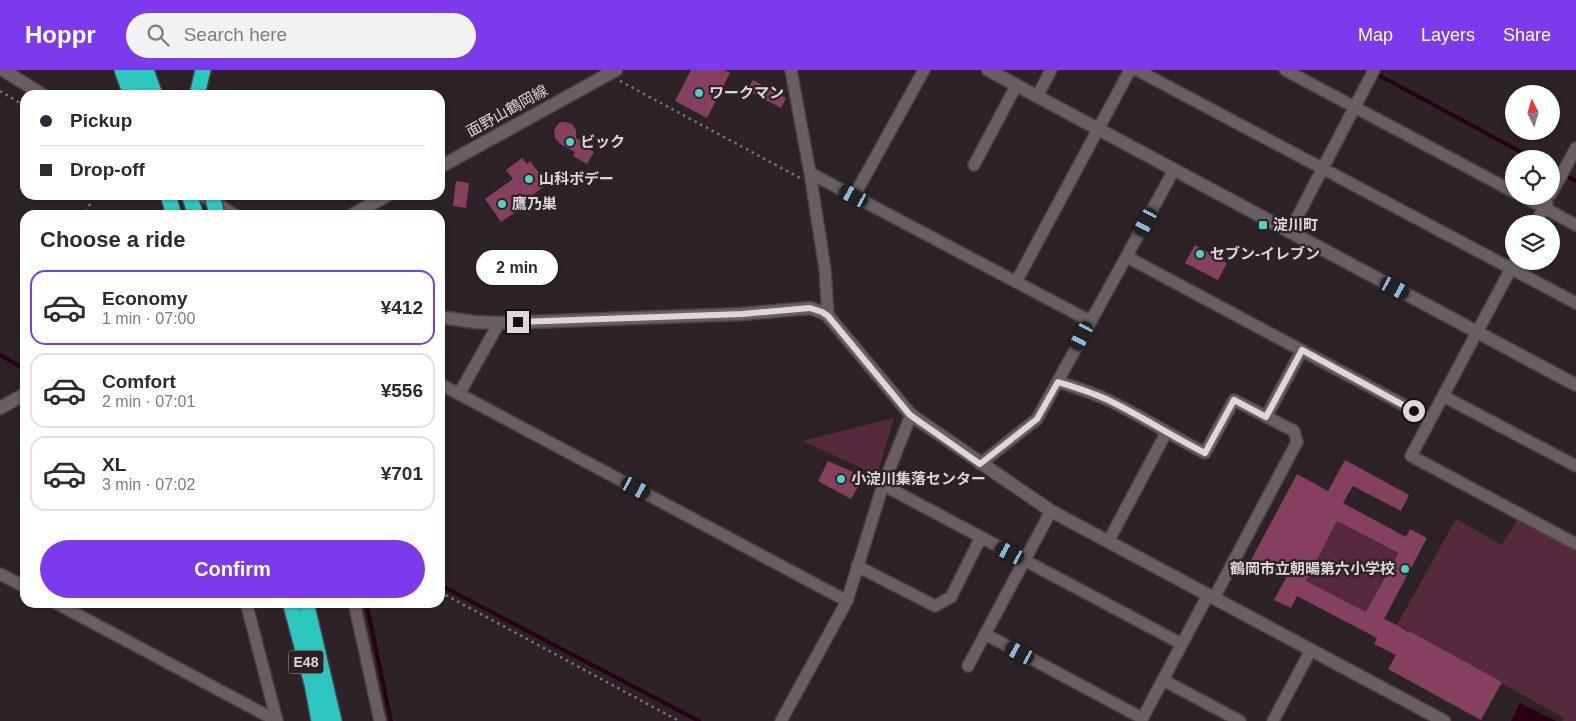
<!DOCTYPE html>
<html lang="en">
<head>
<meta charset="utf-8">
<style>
	:root { --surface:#fff; --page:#f2f2f3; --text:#2b2b33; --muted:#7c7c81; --line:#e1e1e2; --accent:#7c3aed }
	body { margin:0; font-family:Arial,"Noto Sans JP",sans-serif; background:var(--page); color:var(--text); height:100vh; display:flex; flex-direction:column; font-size:19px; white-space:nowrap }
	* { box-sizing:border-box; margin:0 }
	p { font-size:16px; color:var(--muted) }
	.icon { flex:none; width:28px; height:28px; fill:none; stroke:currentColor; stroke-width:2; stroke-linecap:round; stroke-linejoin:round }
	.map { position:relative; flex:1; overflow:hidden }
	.panel { position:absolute; left:20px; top:140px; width:425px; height:398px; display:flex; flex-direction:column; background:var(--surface); border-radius:15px; box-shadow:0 1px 4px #0004 }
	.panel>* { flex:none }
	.guide { position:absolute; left:20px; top:20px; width:425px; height:110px; border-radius:15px; box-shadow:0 1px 4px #0004; display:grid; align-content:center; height:110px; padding:0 20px; background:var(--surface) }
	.needle { width:32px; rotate:355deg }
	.fabs { position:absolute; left:1505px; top:15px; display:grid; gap:10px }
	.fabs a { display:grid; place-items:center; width:55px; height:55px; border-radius:50%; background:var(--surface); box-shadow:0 1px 4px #0004; font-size:25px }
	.end { position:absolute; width:22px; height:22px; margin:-11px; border:6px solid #ddd7d9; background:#111; box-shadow:0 0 0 2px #111 }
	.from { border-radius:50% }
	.bubble { position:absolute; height:35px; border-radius:18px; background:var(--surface); box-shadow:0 1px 4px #0004; font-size:16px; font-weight:600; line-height:35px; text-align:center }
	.car { position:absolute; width:15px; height:30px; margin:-15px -8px; border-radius:6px; box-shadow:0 0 4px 1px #0007; background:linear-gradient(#222 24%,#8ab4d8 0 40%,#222 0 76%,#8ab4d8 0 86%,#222 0) }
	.guide b { display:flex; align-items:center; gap:18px; height:48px; font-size:19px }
	.guide b+b { border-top:1px solid var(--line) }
	.guide i { width:12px; height:12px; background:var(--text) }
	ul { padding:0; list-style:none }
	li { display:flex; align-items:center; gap:15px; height:75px; margin:0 10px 8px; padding:0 10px; border:2px solid var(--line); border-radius:15px }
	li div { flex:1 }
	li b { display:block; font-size:19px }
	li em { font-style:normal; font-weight:600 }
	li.current { border-color:var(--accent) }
	li>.icon { width:45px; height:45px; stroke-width:1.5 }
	h2 { padding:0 20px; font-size:22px; line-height:60px }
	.button { display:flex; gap:10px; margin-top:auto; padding:10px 20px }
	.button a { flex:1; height:58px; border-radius:30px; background:var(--accent); color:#fff; font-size:20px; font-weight:600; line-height:58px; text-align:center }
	header { display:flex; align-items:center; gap:30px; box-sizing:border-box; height:70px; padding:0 25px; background:var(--accent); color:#fff }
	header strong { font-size:24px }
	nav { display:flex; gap:28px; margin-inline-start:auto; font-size:18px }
	.search { width:350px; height:45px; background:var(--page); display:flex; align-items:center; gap:12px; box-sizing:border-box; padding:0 18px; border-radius:28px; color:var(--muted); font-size:19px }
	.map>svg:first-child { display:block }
	.green { fill:#562a3d }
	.water { fill:#290014 }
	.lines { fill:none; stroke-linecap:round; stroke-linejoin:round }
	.stream { stroke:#290014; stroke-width:4 }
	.building { fill:#84405e; fill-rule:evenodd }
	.minor-casing { stroke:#494144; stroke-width:14 }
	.tertiary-casing { stroke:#494144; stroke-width:15 }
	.secondary-casing { stroke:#494144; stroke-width:15 }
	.motorway-casing { stroke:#494144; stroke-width:18 }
	.path { stroke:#7a7275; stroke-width:2.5; stroke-dasharray:2.5 4; stroke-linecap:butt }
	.minor { stroke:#695e62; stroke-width:11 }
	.tertiary { stroke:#695e62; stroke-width:12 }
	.secondary { stroke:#695e62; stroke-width:12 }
	.motorway { stroke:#2cc8c0; stroke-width:15 }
	.motorway-bridge-casing { stroke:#494144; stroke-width:18; stroke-linecap:butt }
	.motorway-bridge { stroke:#2cc8c0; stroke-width:15 }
	.route { stroke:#ddd7d9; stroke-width:6 }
	.poi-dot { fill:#54cdc6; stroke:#2d2327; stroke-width:2 }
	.labels { text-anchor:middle; stroke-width:4.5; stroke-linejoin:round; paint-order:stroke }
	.shield { fill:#2d2327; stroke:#a8a1a4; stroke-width:1 }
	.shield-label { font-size:14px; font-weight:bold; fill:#ddd7d9 }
	.poi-label { font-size:15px; font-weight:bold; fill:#ddd7d9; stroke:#2d2327; text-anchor:start }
	.street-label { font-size:15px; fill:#ddd7d9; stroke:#2d2327 }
</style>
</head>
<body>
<header>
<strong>Hoppr</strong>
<div class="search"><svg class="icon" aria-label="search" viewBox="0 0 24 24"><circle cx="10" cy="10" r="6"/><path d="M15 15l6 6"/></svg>Search here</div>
<nav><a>Map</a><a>Layers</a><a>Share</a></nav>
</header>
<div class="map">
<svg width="1576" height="651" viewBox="0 0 1576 651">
	<rect width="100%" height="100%" fill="#2d2327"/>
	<!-- green -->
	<path class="green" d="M894,348L877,405L803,371Z
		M1519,447L1576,480V651H1562L1564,648L1397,555L1456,449L1502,475Z
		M1337,451L1397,483L1366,542L1306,511Z"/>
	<!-- water -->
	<path class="water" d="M1520,633L1556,651H1511Z"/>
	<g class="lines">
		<!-- stream -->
		<path class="stream" d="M1373,2L1534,89
			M1551,98L1576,111
			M0,285L21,297
			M440,515L699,651
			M366,532L391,651"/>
	</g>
	<!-- building -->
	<path class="building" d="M691,0H724L730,3L707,48L675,31Z
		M753,10L786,28L781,38L747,20Z
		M561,52H565L572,54L576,60V68L582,71L580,75L594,82L587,94L573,86L575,82L560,74L555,68L554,60L558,54Z
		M522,88L527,94L530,91L547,114L518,136L520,139L501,152L485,129L513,109L506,100Z
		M456,111L469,113L466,138L453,136Z
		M1195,175L1227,193L1218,210L1185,193Z
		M1345,390L1409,425L1401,441L1353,416L1343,433L1406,467L1410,459L1427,468L1384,549L1397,555L1408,562L1409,561L1502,612L1481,650L1388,599L1396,585L1374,574L1377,568L1297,526L1291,538L1274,530L1286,508L1251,490L1297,404L1328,421ZM1337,451L1398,483L1366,542L1306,511Z
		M828,391L864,407L851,429L818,411Z"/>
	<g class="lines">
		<!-- minor casing -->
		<g class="minor-casing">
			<path id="minor" d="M791,0L810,103L825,199L828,246
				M1137,0L1576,233
				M1285,0L1514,122
				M1037,27L1051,0
				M974,95L1016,16
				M810,103L1090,251
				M1551,124L1576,78
				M854,126L924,0
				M1522,126L1576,155
				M1535,154L1547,132
				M1290,161L1374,0
				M1127,187L1430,349
				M1515,191L1411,386L1576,474
				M1016,212L1130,0
				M1059,312C1074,317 1091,322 1106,329C1140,345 1172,366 1205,383L1234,330L1294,361L1297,372L1214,528
				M440,314L459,324L499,253
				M459,324L847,531
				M1443,326L1576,396
				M1266,347L1302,280
				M980,394L1037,349L1174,100
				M883,415L1182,574
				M1108,472L1166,363
				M857,496L935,536L951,527L981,467
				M0,504L25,517
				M54,532L277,651
				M246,532L277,651
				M354,532L380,651
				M985,564L1142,648
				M968,596L1051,441
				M1163,610L1240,651
				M781,651L847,531L883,415L911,345
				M1141,651L1208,525
				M1273,651L1311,580"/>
		</g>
		<!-- tertiary casing -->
		<g class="tertiary-casing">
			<path id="tertiary" d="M3,0L43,25
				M988,0L1576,315
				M202,125L234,145
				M440,247L475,252L499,253L742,244L810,238L822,242L828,246L911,345L1051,441L1444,651"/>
		</g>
		<!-- secondary casing -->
		<g class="secondary-casing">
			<path id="secondary" d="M440,97L616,0
				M352,145L388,125
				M0,338L25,324"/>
		</g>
		<!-- motorway casing -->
		<g class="motorway-casing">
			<path id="motorway" d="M122,0L131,25
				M134,0L142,25
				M146,0L155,25
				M197,25L203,0
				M168,125L174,145
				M189,125L196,145
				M290,532L312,614L319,651
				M306,532L334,651"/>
		</g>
		<!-- path -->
		<path class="path" d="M620,11L800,108
			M0,21L25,36
			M91,145L86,143L94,125
			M440,522L679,651"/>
		<!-- minor -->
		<use href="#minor" class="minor"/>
		<!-- tertiary -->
		<use href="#tertiary" class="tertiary"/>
		<!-- secondary -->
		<use href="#secondary" class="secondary"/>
		<!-- motorway -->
		<use href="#motorway" class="motorway"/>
		<!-- motorway-bridge casing -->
		<g class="motorway-bridge-casing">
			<path id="motorway-bridge" d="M212,125L217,145"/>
		</g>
		<!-- motorway-bridge -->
		<use href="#motorway-bridge" class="motorway-bridge"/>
	</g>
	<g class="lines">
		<!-- route -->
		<path class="route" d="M518,252L742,244L810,238L822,242L828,246L910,345L980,394L1037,349L1058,312C1074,317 1091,322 1106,329C1140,345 1171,366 1205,383L1234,330L1266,347L1302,280L1414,341"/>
	</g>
	<!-- markers -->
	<g class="poi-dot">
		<circle cx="699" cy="23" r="5"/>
		<circle cx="570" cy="72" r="5"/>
		<circle cx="529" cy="109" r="5"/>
		<circle cx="502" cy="134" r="5"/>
		<rect x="1258" y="150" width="10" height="10" rx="2.5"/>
		<circle cx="1200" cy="184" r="5"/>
		<circle cx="841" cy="409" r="5"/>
		<circle cx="1405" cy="499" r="5"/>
	</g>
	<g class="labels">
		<!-- shield labels -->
		<rect class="shield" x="288.5" y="580.5" width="35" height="23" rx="4"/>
		<g class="shield-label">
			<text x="306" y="597">E48</text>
		</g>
		<!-- poi labels -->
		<g class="poi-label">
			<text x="709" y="28">ワークマン</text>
			<text x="580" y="77">ビック</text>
			<text x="539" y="114">山科ボデー</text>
			<text x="512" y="139">鷹乃巣</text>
			<text x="1273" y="160">淀川町</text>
			<text x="1210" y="189">セブン-イレブン</text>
			<text x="851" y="414">小淀川集落センター</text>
			<text x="1395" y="504" text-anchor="end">鶴岡市立朝暘第六小学校</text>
		</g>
		<!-- street labels -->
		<g class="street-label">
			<text transform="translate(507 41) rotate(-29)" y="5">面野山鶴岡線</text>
		</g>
	</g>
</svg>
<div class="fabs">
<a><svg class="needle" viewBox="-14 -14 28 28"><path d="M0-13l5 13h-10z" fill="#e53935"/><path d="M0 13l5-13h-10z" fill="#7c7c81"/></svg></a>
<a><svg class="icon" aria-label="locate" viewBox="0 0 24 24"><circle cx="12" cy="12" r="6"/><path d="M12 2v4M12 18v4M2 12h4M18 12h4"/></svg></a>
<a><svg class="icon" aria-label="layers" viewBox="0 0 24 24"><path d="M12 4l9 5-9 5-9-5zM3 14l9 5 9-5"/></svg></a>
</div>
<i class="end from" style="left:1414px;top:341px"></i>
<i class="end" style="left:518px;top:252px"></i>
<div class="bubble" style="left:476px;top:180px;width:82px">2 min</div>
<i class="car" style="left:854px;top:126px;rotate:298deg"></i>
<i class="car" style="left:1146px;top:152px;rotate:208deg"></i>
<i class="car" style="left:1395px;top:218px;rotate:118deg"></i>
<i class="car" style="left:1082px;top:266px;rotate:208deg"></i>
<i class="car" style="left:636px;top:418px;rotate:118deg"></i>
<i class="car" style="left:1010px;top:483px;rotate:298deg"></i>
<i class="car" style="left:1020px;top:583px;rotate:298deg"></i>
<div class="guide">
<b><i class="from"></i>Pickup</b>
<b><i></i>Drop-off</b>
</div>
<section class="panel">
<h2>Choose a ride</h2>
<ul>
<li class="current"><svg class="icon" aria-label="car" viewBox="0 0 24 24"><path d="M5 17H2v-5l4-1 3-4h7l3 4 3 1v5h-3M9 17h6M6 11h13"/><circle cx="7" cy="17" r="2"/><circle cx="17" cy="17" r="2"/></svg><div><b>Economy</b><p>1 min · 07:00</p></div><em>¥412</em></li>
<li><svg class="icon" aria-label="car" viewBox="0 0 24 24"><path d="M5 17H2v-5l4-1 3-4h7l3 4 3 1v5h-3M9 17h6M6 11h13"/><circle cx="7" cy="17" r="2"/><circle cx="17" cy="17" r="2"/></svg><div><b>Comfort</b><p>2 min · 07:01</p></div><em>¥556</em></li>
<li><svg class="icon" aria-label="car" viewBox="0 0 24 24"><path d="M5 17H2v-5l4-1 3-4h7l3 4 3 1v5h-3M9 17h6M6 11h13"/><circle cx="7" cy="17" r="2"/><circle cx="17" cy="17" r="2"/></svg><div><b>XL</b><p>3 min · 07:02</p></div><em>¥701</em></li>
</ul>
<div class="button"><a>Confirm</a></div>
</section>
</div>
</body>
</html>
